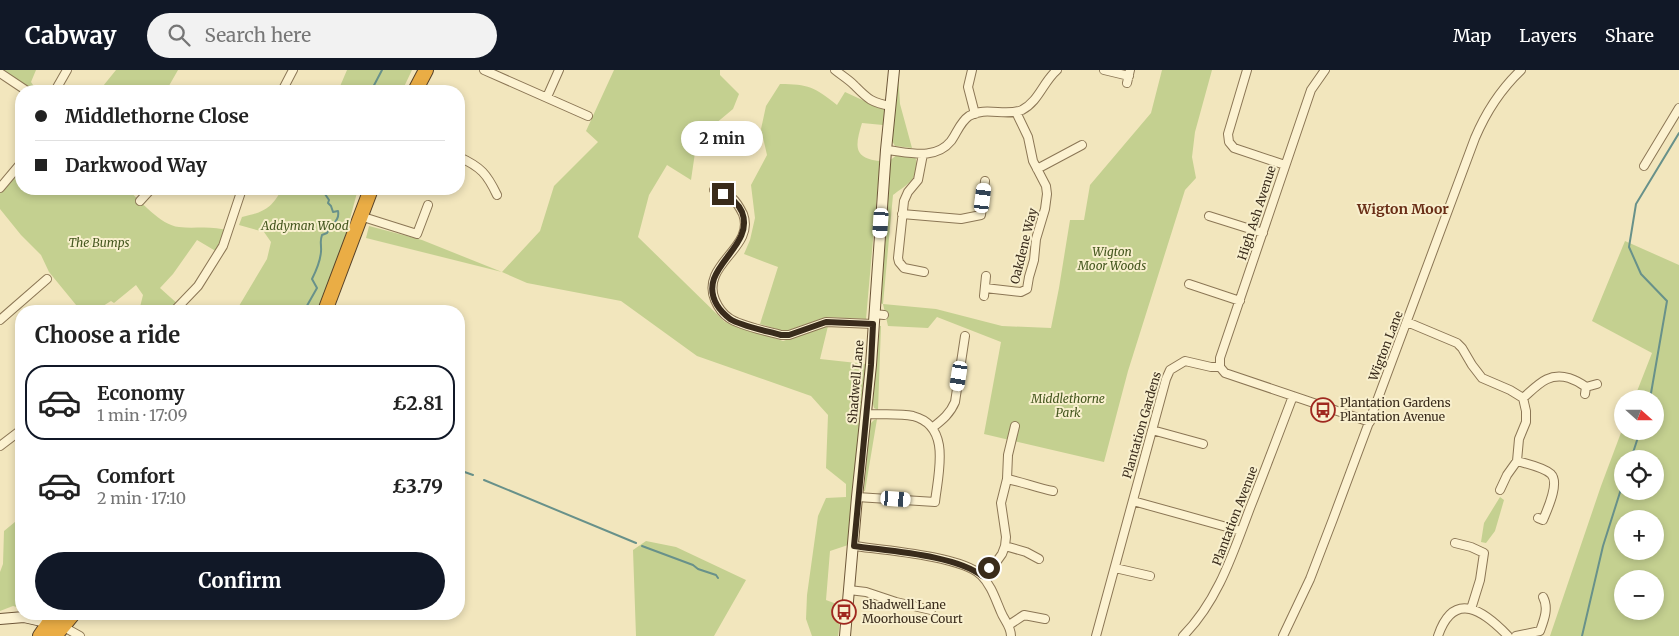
<!DOCTYPE html>
<html lang="en">
<head>
<meta charset="utf-8">
<style>
	:root { --surface:#fff; --page:#f2f2f2; --text:#222; --muted:#767676; --line:#e0e0e0; --accent:#111827 }
	body { margin:0; font-family:Merriweather,serif; background:var(--page); color:var(--text); height:100vh; display:flex; flex-direction:column; font-size:19px; white-space:nowrap }
	* { box-sizing:border-box; margin:0 }
	p { font-size:16px; color:var(--muted) }
	.icon { flex:none; width:28px; height:28px; fill:none; stroke:currentColor; stroke-width:2; stroke-linecap:round; stroke-linejoin:round }
	.map { position:relative; flex:1; overflow:hidden }
	.drawer { position:absolute; left:15px; top:235px; width:450px; height:315px; display:flex; flex-direction:column; background:var(--surface); border-radius:20px; box-shadow:0 2px 8px #0003 }
	.drawer>* { flex:none }
	.top-card { position:absolute; left:15px; top:15px; width:450px; height:110px; border-radius:20px; box-shadow:0 2px 8px #0003; display:grid; align-content:center; height:110px; padding:0 20px; background:var(--surface) }
	.needle { width:32px; rotate:111deg }
	.tools { position:absolute; left:1614px; top:320px; display:grid; gap:10px }
	.tools a { display:grid; place-items:center; width:50px; height:50px; border-radius:50%; background:var(--surface); box-shadow:0 2px 8px #0003; font-size:25px }
	.end { position:absolute; width:22px; height:22px; margin:-11px; border:6px solid #392b1b; background:#fff; box-shadow:0 0 0 2px #fff }
	.from { border-radius:50% }
	.bubble { position:absolute; height:35px; border-radius:18px; background:var(--surface); box-shadow:0 2px 8px #0003; font-size:16px; font-weight:700; line-height:35px; text-align:center }
	.car { position:absolute; width:15px; height:30px; margin:-15px -8px; border-radius:6px; box-shadow:0 0 4px 1px #0007; background:linear-gradient(#fff 24%,#345 0 40%,#fff 0 76%,#345 0 86%,#fff 0) }
	.top-card b { display:flex; align-items:center; gap:18px; height:48px; font-size:19px }
	.top-card b+b { border-top:1px solid var(--line) }
	.top-card i { width:12px; height:12px; background:var(--text) }
	ul { padding:0; list-style:none }
	li { display:flex; align-items:center; gap:15px; height:75px; margin:0 10px 8px; padding:0 10px; border:2px solid transparent; border-radius:20px }
	li div { flex:1 }
	li b { display:block; font-size:19px }
	li em { font-style:normal; font-weight:700 }
	li.on { border-color:var(--accent) }
	li>.icon { width:45px; height:45px; stroke-width:1.5 }
	h2 { padding:0 20px; font-size:22px; line-height:60px }
	.action { display:flex; gap:10px; margin-top:auto; padding:10px 20px }
	.action a { flex:1; height:58px; border-radius:30px; background:var(--accent); color:#fff; font-size:20px; font-weight:700; line-height:58px; text-align:center }
	header { display:flex; align-items:center; gap:30px; box-sizing:border-box; height:70px; padding:0 25px; background:var(--accent); color:#fff }
	header strong { font-size:24px }
	nav { display:flex; gap:28px; margin-inline-start:auto; font-size:18px }
	.search { width:350px; height:45px; background:var(--page); display:flex; align-items:center; gap:12px; box-sizing:border-box; padding:0 18px; border-radius:28px; color:var(--muted); font-size:19px }
	.map>svg:first-child { display:block }
	.green { fill:#c4d090; fill-rule:evenodd }
	.lines { fill:none; stroke-linecap:round; stroke-linejoin:round }
	.stream { stroke:#68918a; stroke-width:2 }
	.street-casing { stroke:#8b7655; stroke-width:10 }
	.secondary-casing { stroke:#6d5638; stroke-width:12 }
	.highway-casing { stroke:#58432a; stroke-width:16 }
	.street { stroke:#fcf2d1; stroke-width:8 }
	.secondary { stroke:#fcf2d1; stroke-width:10 }
	.highway { stroke:#eaad45; stroke-width:14 }
	.route { stroke:#392b1b; stroke-width:6 }
	.labels { text-anchor:middle; stroke-width:4; stroke-linejoin:round; paint-order:stroke }
	.street-label { font-size:12px; fill:#392b1b; stroke:#f8efcd }
	.park-label { font-size:12px; font-style:italic; fill:#45571f; stroke:#f8efcd }
	.poi-label { font-size:12px; fill:#392b1b; stroke:#f8efcd; text-anchor:start }
	.neighbourhood-label { font-size:14px; font-weight:bold; fill:#692e16; stroke:#f8efcd }
</style>
</head>
<body>
<header>
<strong>Cabway</strong>
<div class="search"><svg class="icon" aria-label="search" viewBox="0 0 24 24"><circle cx="10" cy="10" r="6"/><path d="M15 15l6 6"/></svg>Search here</div>
<nav><a>Map</a><a>Layers</a><a>Share</a></nav>
</header>
<div class="map">
<svg width="1679" height="566" viewBox="0 0 1679 566">
	<rect width="100%" height="100%" fill="#f2e6bd"/>
	<!-- green -->
	<path class="green" d="M0,0H36L31,12L37,21H27Z
		M116,0H178L166,21H99Z
		M347,0H412L402,21H338Z
		M614,0H720V5L739,24L733,39L697,69L691,110L667,95L649,125L638,167L725,252L783,271L828,256L820,289L866,294L848,475L830,481L826,530L842,536L838,566H812L806,549L807,525L818,446L826,428L846,427V414L826,398L828,345L811,326L697,286L621,231L527,213L502,202L366,168L369,156L422,170L502,202L540,161L554,116L598,72L586,61Z
		M1162,0H1212L1195,62L1192,87L1196,108L1185,120L1128,301L1104,392L984,364L1001,272L937,247L928,258L888,256L883,234L879,233L889,91L897,85L915,87C923,106 907,115 893,125L883,234L936,239L1002,256L1051,258L1059,218L1070,150H1084L1090,115L1151,43Z
		M898,1L900,34L912,78L895,76L891,69Z
		M780,14C808,14 815,17 837,35L845,22L884,40L883,55L862,53C855,76 853,88 880,91L866,249L826,247L789,260H780L760,254L778,197L744,184L750,170L755,148L751,115L767,85L761,59L766,36Z
		M21,94V119H127C141,131 160,155 179,157C195,159 213,155 229,161L219,183L197,170L173,204L160,218L180,236L174,241H141L140,237L143,225L136,215L114,233L111,231L95,241H81L49,202L41,185L21,165L0,139V118Z
		M282,119H358L344,171L320,241H236L267,189L271,172L264,162L239,155L242,147C264,142 271,139 282,119Z
		M1625,171L1679,195V566H1550L1601,416L1622,360V361H1655V329H1634L1652,283L1592,251ZM1622,389H1655V421H1622ZM1622,449H1655V481H1622ZM1622,509H1655V541H1622Z
		M880,256H881L878,340L874,338L872,330Z
		M877,349L865,421H864L870,354L874,350Z
		M1500,427L1504,430L1495,461L1486,473L1481,472L1484,453Z
		M21,447V538L13,536L0,541V502L3,494L4,461Z
		M646,471L676,477L746,510L714,566H636L633,480Z"/>
	<g class="lines">
		<!-- stream -->
		<path class="stream" d="M371,21L382,0
			M304,241L317,218L312,209C317,199 322,188 321,177C321,172 320,171 322,165L327,163C331,154 340,151 338,141L333,142L331,136L328,133L329,130L325,124L328,119
			M1650,329L1667,231L1641,204L1629,177L1636,134L1679,63
			M1631,389L1640,361
			M459,400L473,405
			M484,410L636,473
			M642,476L693,495L698,499L716,505L718,508
			M1582,566L1603,476L1622,416"/>
		<!-- street casing -->
		<g class="street-casing">
			<path id="street" d="M484,0L588,46
				M835,0C841,5 848,9 854,15C867,28 871,33 891,36
				M972,0L968,17L975,44
				M1104,0L1129,6
				M1247,0L1228,64L1229,72L1234,78L1285,95
				M0,3L27,21
				M1127,13L1130,0
				M55,21L67,0
				M282,21L293,0
				M547,27L559,0
				M886,80C908,82 935,91 951,71C957,63 960,52 969,46C986,36 1005,47 1022,40C1039,31 1043,12 1057,0
				M923,84L918,110L908,122L904,131L898,188L899,192L904,198L924,202
				M459,87C481,97 487,104 497,125
				M1644,96L1679,38
				M1037,99L1082,75
				M0,118L21,93
				M714,120C720,123 727,125 732,128C737,132 740,138 743,144C756,178 700,194 715,230C718,237 723,244 729,248C740,256 767,261 781,265H789L826,252L873,254
				M140,131L151,119
				M902,144L961,149L981,145L985,111
				M360,146L417,164L428,135
				M1209,146L1263,163
				M1189,214L1240,231
				M985,218L1021,222L1027,219L1029,207L1034,190L1036,169L1045,139L1047,124L1046,116L1033,91L1028,67L1016,42
				M984,226L986,206
				M174,241L198,216L223,176L242,119
				M874,244L884,245
				M0,250L47,209
				M1407,252L1457,273L1462,278L1472,295L1482,308L1510,320L1523,328L1526,341V352L1519,369L1517,391C1527,394 1543,397 1551,404C1560,413 1547,440 1543,450L1538,448
				M1220,297V288L1311,20L1325,0
				M1220,297L1225,303L1370,352
				M1585,324L1586,317L1597,314
				M1523,328C1538,315 1548,302 1569,308C1575,310 1581,313 1586,317
				M932,358C942,350 950,344 955,332L965,266
				M1152,360L1203,374
				M0,376L21,360
				M1007,409C1023,412 1037,418 1053,421
				M1500,420L1507,405L1517,391
				M857,427L935,432C938,404 952,356 913,346C899,343 881,345 866,344
				M1133,431L1241,461
				M1455,473L1471,477L1484,483L1480,510L1471,539
				M854,476C883,480 961,486 981,505C991,515 995,528 1001,542C1004,550 1011,556 1011,566
				M1005,476L1026,482L1039,489
				M1115,498L1150,506
				M982,506L997,491L1002,484L1005,476L1006,467L1001,433L1007,409L1008,385L1015,356
				M849,520L866,522L896,532L931,540
				M1009,555L1024,545L1045,549
				M62,556L80,566
				M1096,566L1166,309L1170,300L1185,291L1211,297H1220
				M1183,566C1218,531 1233,483 1250,438C1265,400 1279,363 1293,326
				M1283,566L1310,509L1333,449L1475,68C1486,42 1501,19 1521,0
				M1438,566C1454,519 1484,541 1508,566
				M1516,566L1540,561C1544,550 1549,538 1543,527"/>
		</g>
		<!-- secondary casing -->
		<g class="secondary-casing">
			<path id="secondary" d="M0,549L24,547L55,554
				M845,566L857,427L871,295L886,80L894,0"/>
		</g>
		<!-- highway casing -->
		<g class="highway-casing">
			<path id="highway" d="M415,21L426,0
				M325,241L371,119
				M40,566L55,544
				M55,566L73,544"/>
		</g>
		<!-- street -->
		<use href="#street" class="street"/>
		<!-- secondary -->
		<use href="#secondary" class="secondary"/>
		<!-- highway -->
		<use href="#highway" class="highway"/>
	</g>
	<g class="lines">
		<!-- route -->
		<path class="route" d="M723,124C732,128 738,133 742,142C756,178 695,198 717,235C720,240 725,245 730,249C741,256 767,261 781,265H789L826,252L873,254L871,295L854,476C888,481 956,485 982,506L989,498"/>
	</g>
	<!-- icons -->
	<defs>
		<g id="bus-ring" transform="scale(1.25)"><circle r="9.5" fill="#f8efcd" stroke="#9f281f" stroke-width="1.5"/><path d="M-5-6H5V4H4V6H2V4H-2V6H-4V4H-5ZM-3.5-4V0h7V-4ZM-3.5 1.2v1.5H-2V1.2ZM2 1.2v1.5H3.5V1.2Z" fill="#9f281f"/></g>
	</defs>
	<g fill-rule="evenodd">
		<use href="#bus-ring" x="1323" y="340"/>
		<use href="#bus-ring" x="844" y="542"/>
	</g>
	<g class="labels">
		<!-- street labels -->
		<g class="street-label">
			<text transform="translate(1257 143) rotate(-72)" y="4">High Ash Avenue</text>
			<text transform="translate(1024 176) rotate(-76)" y="4">Oakdene Way</text>
			<text transform="translate(1386 276) rotate(-69)" y="4">Wigton Lane</text>
			<text transform="translate(856 312) rotate(-85)" y="4">Shadwell Lane</text>
			<text transform="translate(1142 355) rotate(-74)" y="4">Plantation Gardens</text>
			<text transform="translate(1235 446) rotate(-69)" y="4">Plantation Avenue</text>
		</g>
		<!-- park labels -->
		<g class="park-label">
			<text x="305" y="160">Addyman Wood</text>
			<text x="99" y="177">The Bumps</text>
			<text x="1112" y="186">Wigton<tspan x="1112" dy="14">Moor Woods</tspan></text>
			<text x="1068" y="333">Middlethorne<tspan x="1068" dy="14">Park</tspan></text>
		</g>
		<!-- poi labels -->
		<g class="poi-label">
			<text x="1340" y="337">Plantation Gardens<tspan x="1340" dy="14">Plantation Avenue</tspan></text>
			<text x="862" y="539">Shadwell Lane<tspan x="862" dy="14">Moorhouse Court</tspan></text>
		</g>
		<!-- neighbourhood labels -->
		<g class="neighbourhood-label">
			<text x="1403" y="144">Wigton Moor</text>
		</g>
	</g>
</svg>
<div class="tools">
<a><svg class="needle" viewBox="-14 -14 28 28"><path d="M0-13l5 13h-10z" fill="#e53935"/><path d="M0 13l5-13h-10z" fill="#767676"/></svg></a>
<a><svg class="icon" aria-label="locate" viewBox="0 0 24 24"><circle cx="12" cy="12" r="6"/><path d="M12 2v4M12 18v4M2 12h4M18 12h4"/></svg></a>
<a>+</a>
<a>−</a>
</div>
<i class="end from" style="left:989px;top:498px"></i>
<i class="end" style="left:723px;top:124px"></i>
<div class="bubble" style="left:681px;top:51px;width:82px">2 min</div>
<i class="car" style="left:983px;top:128px;rotate:7deg"></i>
<i class="car" style="left:881px;top:153px;rotate:184deg"></i>
<i class="car" style="left:959px;top:306px;rotate:189deg"></i>
<i class="car" style="left:896px;top:429px;rotate:94deg"></i>
<div class="top-card">
<b><i class="from"></i>Middlethorne Close</b>
<b><i></i>Darkwood Way</b>
</div>
<section class="drawer">
<h2>Choose a ride</h2>
<ul>
<li class="on"><svg class="icon" aria-label="car" viewBox="0 0 24 24"><path d="M5 17H2v-5l4-1 3-4h7l3 4 3 1v5h-3M9 17h6M6 11h13"/><circle cx="7" cy="17" r="2"/><circle cx="17" cy="17" r="2"/></svg><div><b>Economy</b><p>1 min · 17:09</p></div><em>£2.81</em></li>
<li><svg class="icon" aria-label="car" viewBox="0 0 24 24"><path d="M5 17H2v-5l4-1 3-4h7l3 4 3 1v5h-3M9 17h6M6 11h13"/><circle cx="7" cy="17" r="2"/><circle cx="17" cy="17" r="2"/></svg><div><b>Comfort</b><p>2 min · 17:10</p></div><em>£3.79</em></li>
</ul>
<div class="action"><a>Confirm</a></div>
</section>
</div>
</body>
</html>
